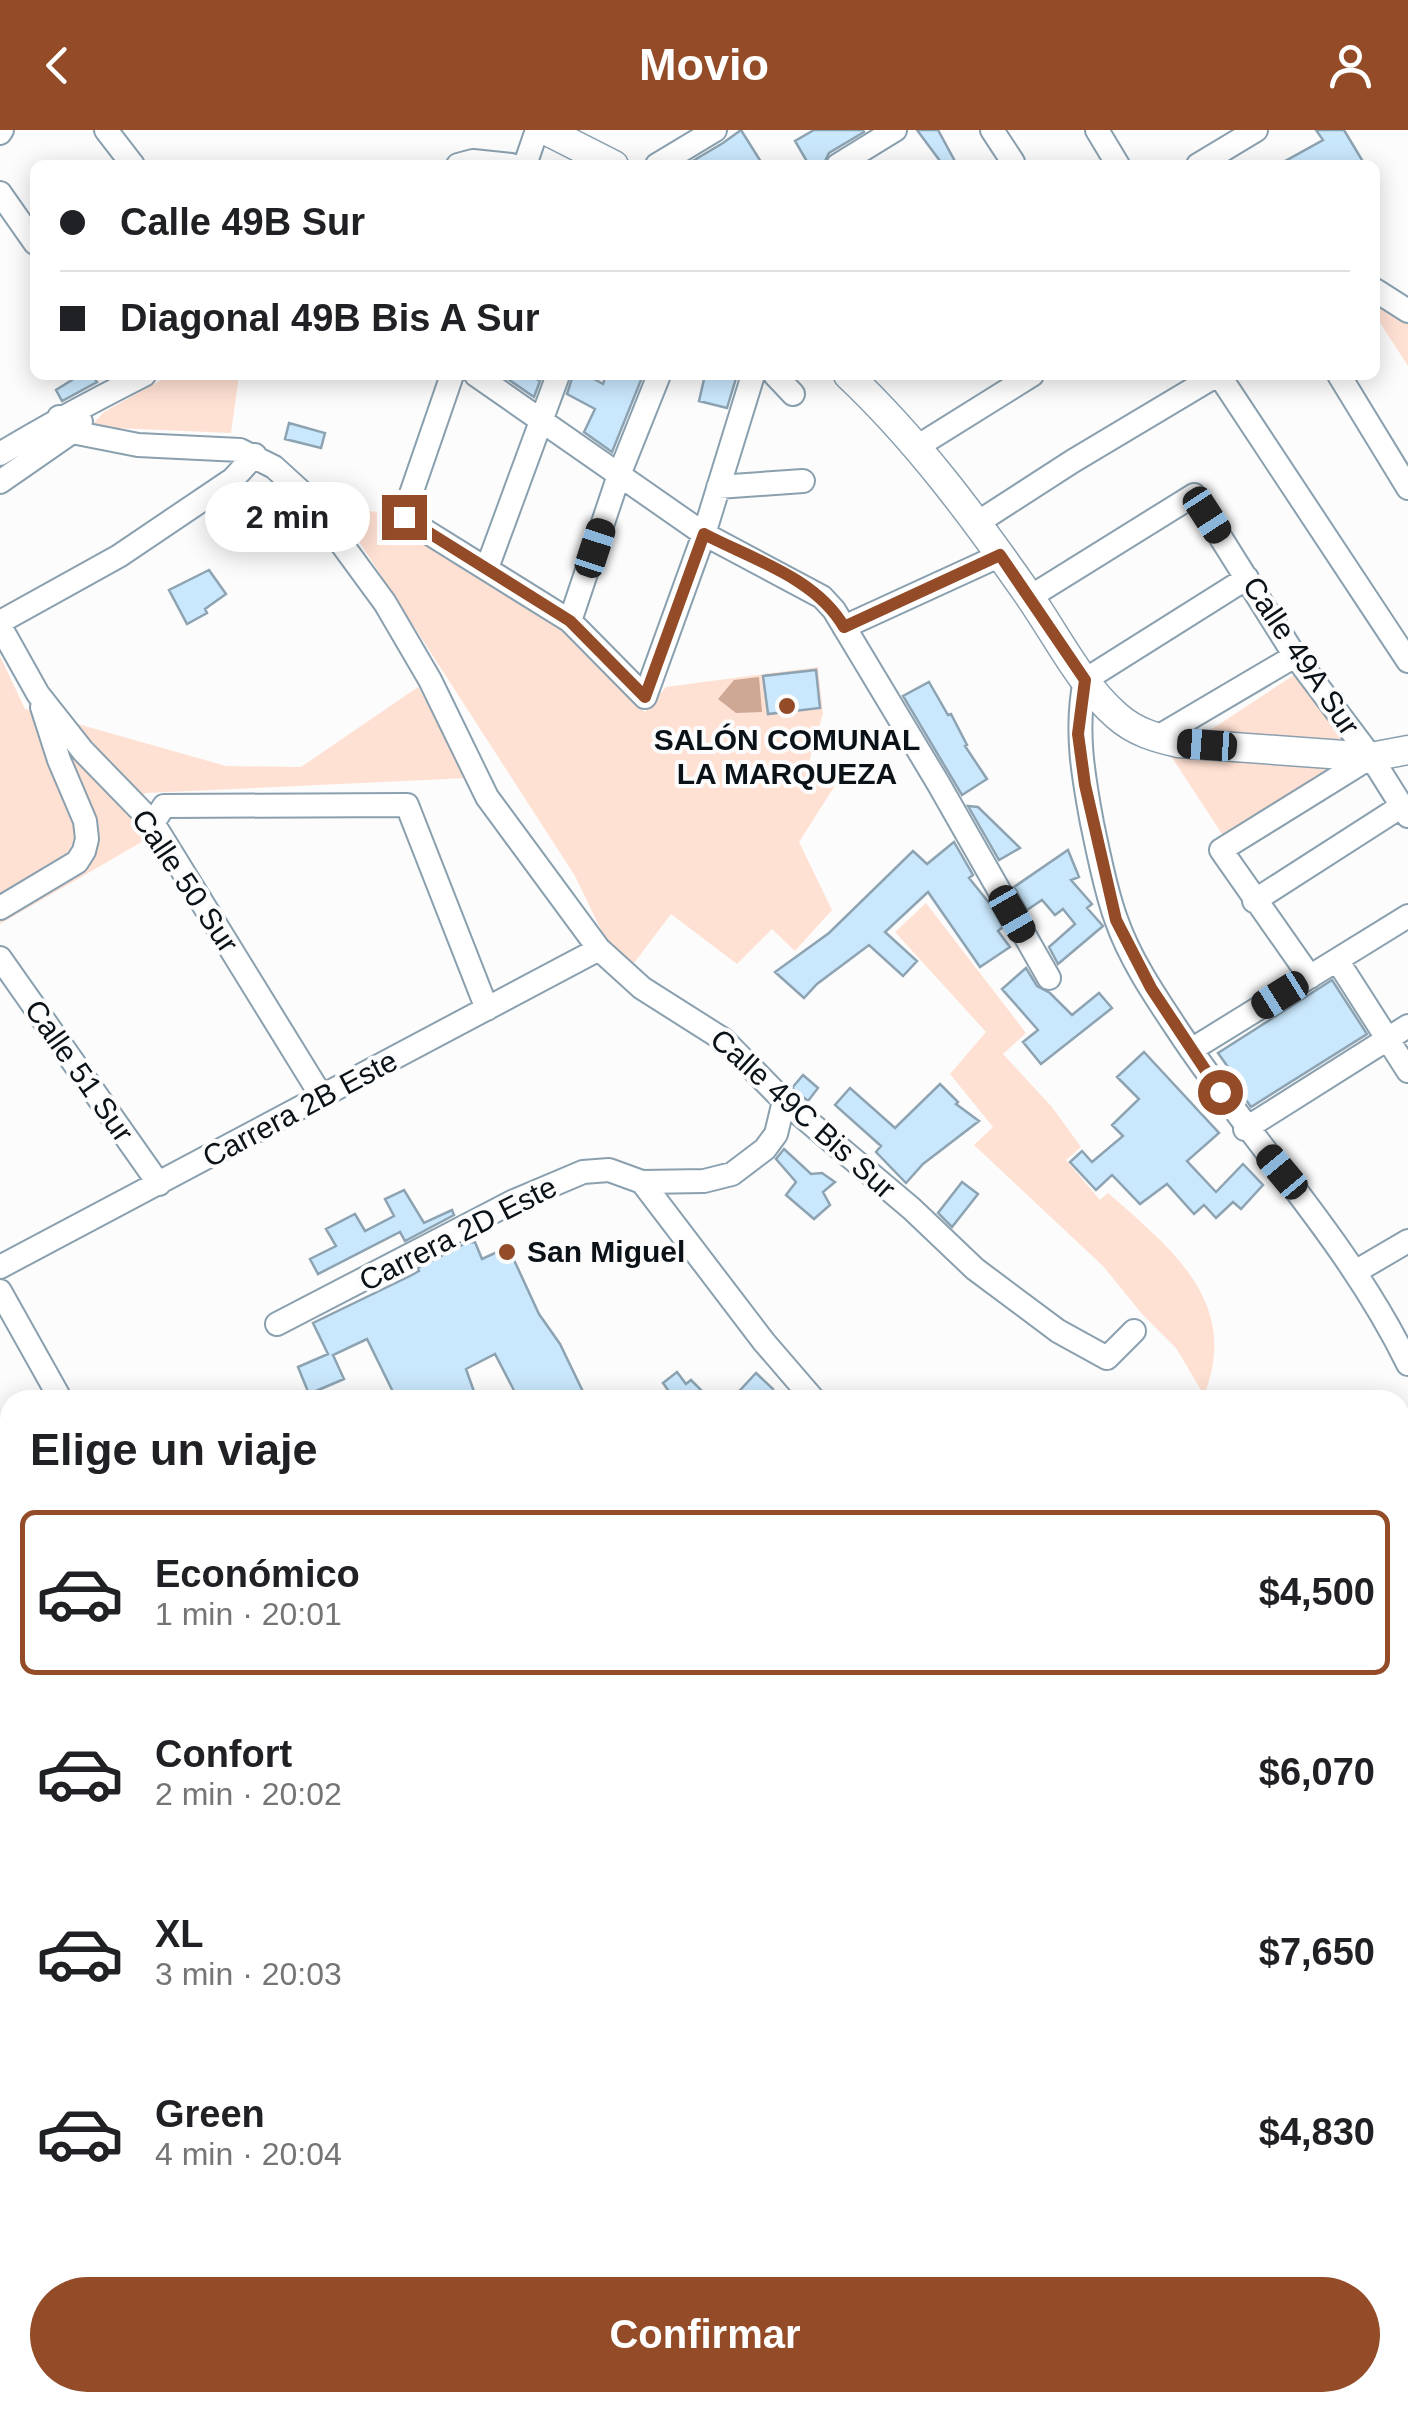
<!DOCTYPE html>
<html lang="es">
<head>
<meta charset="utf-8">
<style>
	:root { --surface:#fff; --page:#f6f6f6; --text:#202124; --muted:#757577; --line:#e0e0e0; --accent:#934c27 }
	body { margin:0; font-family:Arial,sans-serif; background:var(--page); color:var(--text); height:100vh; display:flex; flex-direction:column; font-size:38px; white-space:nowrap }
	* { box-sizing:border-box; margin:0 }
	p { font-size:32px; color:var(--muted) }
	.icon { flex:none; width:55px; height:55px; fill:none; stroke:currentColor; stroke-width:2; stroke-linecap:round; stroke-linejoin:round }
	.map { position:relative; flex:1; overflow:hidden }
	.details { position:absolute; left:0px; top:1260px; width:1410px; height:1022px; display:flex; flex-direction:column; background:var(--surface); border-radius:30px 30px 0 0; box-shadow:0 5px 25px #0003 }
	.details>* { flex:none }
	.guide { position:absolute; left:30px; top:30px; width:1350px; height:220px; border-radius:15px; box-shadow:0 5px 25px #0003; display:grid; align-content:center; height:220px; padding:0 30px; background:var(--surface) }
	.end { position:absolute; width:45px; height:45px; margin:-22px; border:12px solid #934c27; background:#fff; box-shadow:0 0 0 5px #fff }
	.from { border-radius:50% }
	.bubble { position:absolute; height:70px; border-radius:35px; background:var(--surface); box-shadow:0 5px 25px #0003; font-size:32px; font-weight:600; line-height:70px; text-align:center }
	.car { position:absolute; width:30px; height:60px; margin:-30px -15px; border-radius:12px; box-shadow:0 0 8px 2px #0007; background:linear-gradient(#222 24%,#8ab4d8 0 40%,#222 0 76%,#8ab4d8 0 86%,#222 0) }
	.guide b { display:flex; align-items:center; gap:35px; height:95px; font-size:38px }
	.guide b+b { border-top:2px solid var(--line) }
	.guide i { width:25px; height:25px; background:var(--text) }
	ul { padding:0; list-style:none }
	li { display:flex; align-items:center; gap:30px; height:165px; margin:0 20px 15px; padding:0 10px; border:5px solid transparent; border-radius:15px }
	li div { flex:1 }
	li b { display:block; font-size:38px }
	li em { font-style:normal; font-weight:600 }
	li.active { border-color:var(--accent) }
	li>.icon { width:90px; height:90px; stroke-width:1.5 }
	h2 { padding:0 30px; font-size:45px; line-height:120px }
	.action { display:flex; gap:20px; margin-top:auto; padding:20px 30px }
	.action a { flex:1; height:115px; border-radius:60px; background:var(--accent); color:#fff; font-size:40px; font-weight:600; line-height:115px; text-align:center }
	header { display:flex; justify-content:space-between; align-items:center; height:130px; padding:0 30px; background:var(--accent); color:#fff; font-size:45px; font-weight:600 }
	.map>svg:first-child { display:block }
	.green { fill:#ffe1d3 }
	.water { fill:#cfa795 }
	.building { fill:#cae8fd; stroke:#8da3b2; stroke-width:2.5 }
	.lines { fill:none; stroke-linecap:round; stroke-linejoin:round }
	.minor-casing { stroke:#8aa0af; stroke-width:26 }
	.tertiary-casing { stroke:#8aa0af; stroke-width:31 }
	.minor { stroke:#fff; stroke-width:22 }
	.tertiary { stroke:#fff; stroke-width:28 }
	.route { stroke:#934c27; stroke-width:12 }
	.poi-dot { fill:#934c27; stroke:#fcfcfc; stroke-width:4 }
	.labels { text-anchor:middle; stroke-width:8; stroke-linejoin:round; paint-order:stroke }
	.street-label { font-size:30px; fill:#0a1218; stroke:#fcfcfc }
	.poi-label { font-size:30px; font-weight:bold; fill:#0a1218; stroke:#fcfcfc }
</style>
</head>
<body>
<header><svg class="icon" aria-label="back" viewBox="0 0 24 24"><path d="M15 5l-7 7 7 7"/></svg>Movio<svg class="icon" aria-label="person" viewBox="0 0 24 24"><circle cx="12" cy="8" r="4"/><path d="M4 21q1-7 8-7t8 7"/></svg></header>
<div class="map">
<svg width="1408" height="2281" viewBox="0 0 1408 2281">
	<rect width="100%" height="100%" fill="#fcfcfc"/>
	<!-- green -->
	<path class="green" d="M1375,175L1408,193V236L1375,185Z
		M170,245H239L231,303L90,297L104,282Z
		M370,381L385,383L411,405L564,499L645,582L666,557L818,537L823,584L809,632L836,654L799,712L832,780L795,821L772,799L737,834L671,784L631,837L604,806L575,746L360,413L351,396L356,385Z
		M0,526L25,579L226,636L301,637L418,557L469,648L146,663L127,676L152,706L0,794Z
		M1303,539L1359,622L1226,710L1171,626Z
		M926,773L1026,903L1003,924L1052,977L1081,1017L1066,1030L1100,1070L1108,1063C1172,1119 1241,1173 1204,1265L1176,1218L1142,1184L1103,1136L974,1015L993,997L950,944L986,902L895,802Z
		M0,1462L10,1464V2272H1400V1883L1408,1894V2281H0Z"/>
	<!-- water -->
	<path class="water" d="M759,547L762,582L736,583L718,569L734,550Z"/>
	<!-- building -->
	<path class="building" d="M741,0L763,35H686L723,13Z
		M814,0H863L864,2L829,23L823,35H809L795,11Z
		M917,0H938L957,35H943Z
		M1316,0H1344L1365,35H1278L1323,10Z
		M80,245H92L97,252L62,271L56,260Z
		M502,245H528L540,251L534,267Z
		M573,245H587L603,254L606,245H643L612,322L584,302L595,279L567,264Z
		M705,245H737L727,278L699,271Z
		M289,293L325,303L321,318L285,309Z
		M209,440L226,464L205,479L207,483L187,494L169,460Z
		M816,540L820,578L768,584L763,546Z
		M929,552L948,585L951,584L967,615L965,616L987,649L962,665L903,566Z
		M968,676L978,677L1020,718L999,730Z
		M954,712L973,745L969,748L990,774L1003,797L998,801L1010,817L980,837L928,762L885,802L917,831L903,846L869,815L817,854L804,868L775,842L829,803L913,721L927,734Z
		M1068,720L1079,747L1071,750L1092,774L1087,778L1103,796L1058,834L1049,817L1075,794L1063,779L1055,785L1042,770L1027,780L1014,757Z
		M1026,838L1037,856L1050,863L1072,885L1099,863L1112,878L1041,934L1023,912L1038,900L1002,859Z
		M1332,850L1367,904L1251,977L1234,953L1238,951L1218,923Z
		M1144,922L1219,1003L1187,1031L1216,1062L1243,1034L1263,1055L1241,1079L1233,1072L1216,1088L1204,1075L1194,1084L1167,1054L1140,1074L1112,1045L1096,1060L1070,1032L1082,1021L1092,1032L1123,1006L1112,995L1139,969L1117,947Z
		M803,945L818,958L808,971L792,958Z
		M940,954L958,972L956,974L979,991L923,1034L906,1053L876,1022L881,1016L835,975L850,958L895,998Z
		M784,1019L811,1044L822,1043L835,1052L823,1062L830,1075L814,1089L786,1065L796,1052L776,1029Z
		M962,1052L978,1064L952,1097L938,1083Z
		M404,1060L424,1093L452,1080L454,1085L405,1111L400,1102L318,1144L310,1129L336,1116L326,1099L355,1084L365,1101L394,1086L385,1069Z
		M475,1112L482,1129L508,1117L539,1184L560,1214L587,1270H519L495,1224L466,1239L477,1270H397L367,1209L333,1225L344,1249L309,1264L298,1237L328,1224L313,1193L412,1145L419,1141L418,1138L466,1113Z
		M677,1242L686,1254L691,1250L711,1270H669L672,1266L663,1253Z
		M756,1243L773,1259L762,1270H731Z"/>
	<g class="lines">
		<!-- minor casing -->
		<g class="minor-casing">
			<path id="minor" d="M106,0L133,35
				M992,0L1013,32L1008,35
				M1097,0L1118,35
				M0,3L2,0
				M458,35L473,31L511,35
				M525,35L537,0
				M657,35L715,0
				M838,35L895,0
				M1198,35L1256,0
				M0,63L35,113
				M1375,160L1408,181
				M452,245L403,387L570,491L645,567L704,404L753,245
				M476,245L704,404L822,467L834,480L938,653L1049,848
				M775,245L793,264
				M1219,245L1408,531
				M1339,245L1408,358
				M59,287L72,302L138,315L240,320L274,337L308,368L385,473L430,550L487,667L599,819L642,858L724,910L784,971L912,1079L975,1139L1058,1201L1107,1228L1134,1201
				M915,318L1032,245
				M0,324C47,295 95,270 144,245
				M0,352L72,302L81,292
				M718,357L803,351
				M977,393L1073,331L1217,245
				M487,438L558,245
				M1247,448L1085,550C1075,599 1083,645 1092,693C1099,725 1105,759 1116,789C1129,827 1153,863 1175,896C1250,1011 1347,1109 1408,1234
				M1030,467L1194,365L1295,526L1371,627L1408,686
				M570,491L619,345L659,245
				M0,492L119,426L233,349L255,325
				M0,496L38,564L83,621L153,693L322,967
				M844,497L1001,425
				M1156,608L1295,526
				M153,693L164,676L407,675L487,879
				M1254,771L1402,676
				M0,778L77,732L84,721L87,709L85,691L59,630L42,577
				M0,828L159,1054
				M1337,830L1408,941
				M1310,847L1221,720L1371,627
				M1191,920L1408,786
				M1245,999L1408,896
				M642,1052L764,1212L814,1270
				M0,1137L599,819
				M1355,1142L1408,1111
				M0,1161L61,1270
				M277,1194L512,1072L583,1042L609,1040L642,1052L704,1051L732,1044L765,1019L776,1004L784,971
				M1400,1328L1408,1322
				M0,1346L10,1342
				M0,1403L10,1407
				M1400,1857L1408,1870
				M1400,1947L1408,1960
				M1400,2225L1408,2224
				M1163,2272L1167,2281
				M8,2281L15,2272
				M1200,2281L1222,2272"/>
		</g>
		<!-- tertiary casing -->
		<g class="tertiary-casing">
			<path id="tertiary" d="M545,0L614,35
				M848,245C916,309 974,387 1027,463C1056,504 1079,553 1117,586C1135,602 1156,608 1179,613L1371,627L1408,620"/>
		</g>
		<!-- minor -->
		<use href="#minor" class="minor"/>
		<!-- tertiary -->
		<use href="#tertiary" class="tertiary"/>
	</g>
	<g class="lines">
		<!-- route -->
		<path class="route" d="M404,387L570,491L645,567L704,404C752,429 816,448 844,497L1000,425L1085,550L1078,604L1085,655L1116,790L1151,858L1220,962"/>
	</g>
	<!-- markers -->
	<g class="poi-dot">
		<circle cx="787" cy="576" r="10"/>
		<circle cx="507" cy="1122" r="10"/>
	</g>
	<g class="labels">
		<!-- street labels -->
		<g class="street-label">
			<text transform="translate(1301 526) rotate(56)" y="10">Calle 49A Sur</text>
			<text transform="translate(185 751) rotate(56)" y="10">Calle 50 Sur</text>
			<text transform="translate(79 941) rotate(55)" y="10">Calle 51 Sur</text>
			<text transform="translate(300 979) rotate(-28)" y="10">Carrera 2B Este</text>
			<text transform="translate(803 984) rotate(42)" y="10">Calle 49C Bis Sur</text>
			<text transform="translate(458 1104) rotate(-27)" y="10">Carrera 2D Este</text>
		</g>
		<!-- poi labels -->
		<g class="poi-label">
			<text x="787" y="620">SALÓN COMUNAL<tspan x="787" dy="34">LA MARQUEZA</tspan></text>
			<text x="527" y="1132" text-anchor="start">San Miguel</text>
		</g>
	</g>
</svg>
<i class="end from" style="left:1220px;top:962px"></i>
<i class="end" style="left:404px;top:387px"></i>
<div class="bubble" style="left:205px;top:352px;width:165px">2 min</div>
<i class="car" style="left:1207px;top:385px;rotate:147deg"></i>
<i class="car" style="left:595px;top:418px;rotate:18deg"></i>
<i class="car" style="left:1207px;top:615px;rotate:274deg"></i>
<i class="car" style="left:1012px;top:784px;rotate:150deg"></i>
<i class="car" style="left:1280px;top:865px;rotate:238deg"></i>
<i class="car" style="left:1282px;top:1042px;rotate:320deg"></i>
<div class="guide">
<b><i class="from"></i>Calle 49B Sur</b>
<b><i></i>Diagonal 49B Bis A Sur</b>
</div>
<section class="details">
<h2>Elige un viaje</h2>
<ul>
<li class="active"><svg class="icon" aria-label="car" viewBox="0 0 24 24"><path d="M5 17H2v-5l4-1 3-4h7l3 4 3 1v5h-3M9 17h6M6 11h13"/><circle cx="7" cy="17" r="2"/><circle cx="17" cy="17" r="2"/></svg><div><b>Económico</b><p>1 min · 20:01</p></div><em>$4,500</em></li>
<li><svg class="icon" aria-label="car" viewBox="0 0 24 24"><path d="M5 17H2v-5l4-1 3-4h7l3 4 3 1v5h-3M9 17h6M6 11h13"/><circle cx="7" cy="17" r="2"/><circle cx="17" cy="17" r="2"/></svg><div><b>Confort</b><p>2 min · 20:02</p></div><em>$6,070</em></li>
<li><svg class="icon" aria-label="car" viewBox="0 0 24 24"><path d="M5 17H2v-5l4-1 3-4h7l3 4 3 1v5h-3M9 17h6M6 11h13"/><circle cx="7" cy="17" r="2"/><circle cx="17" cy="17" r="2"/></svg><div><b>XL</b><p>3 min · 20:03</p></div><em>$7,650</em></li>
<li><svg class="icon" aria-label="car" viewBox="0 0 24 24"><path d="M5 17H2v-5l4-1 3-4h7l3 4 3 1v5h-3M9 17h6M6 11h13"/><circle cx="7" cy="17" r="2"/><circle cx="17" cy="17" r="2"/></svg><div><b>Green</b><p>4 min · 20:04</p></div><em>$4,830</em></li>
</ul>
<div class="action"><a>Confirmar</a></div>
</section>
</div>
</body>
</html>
